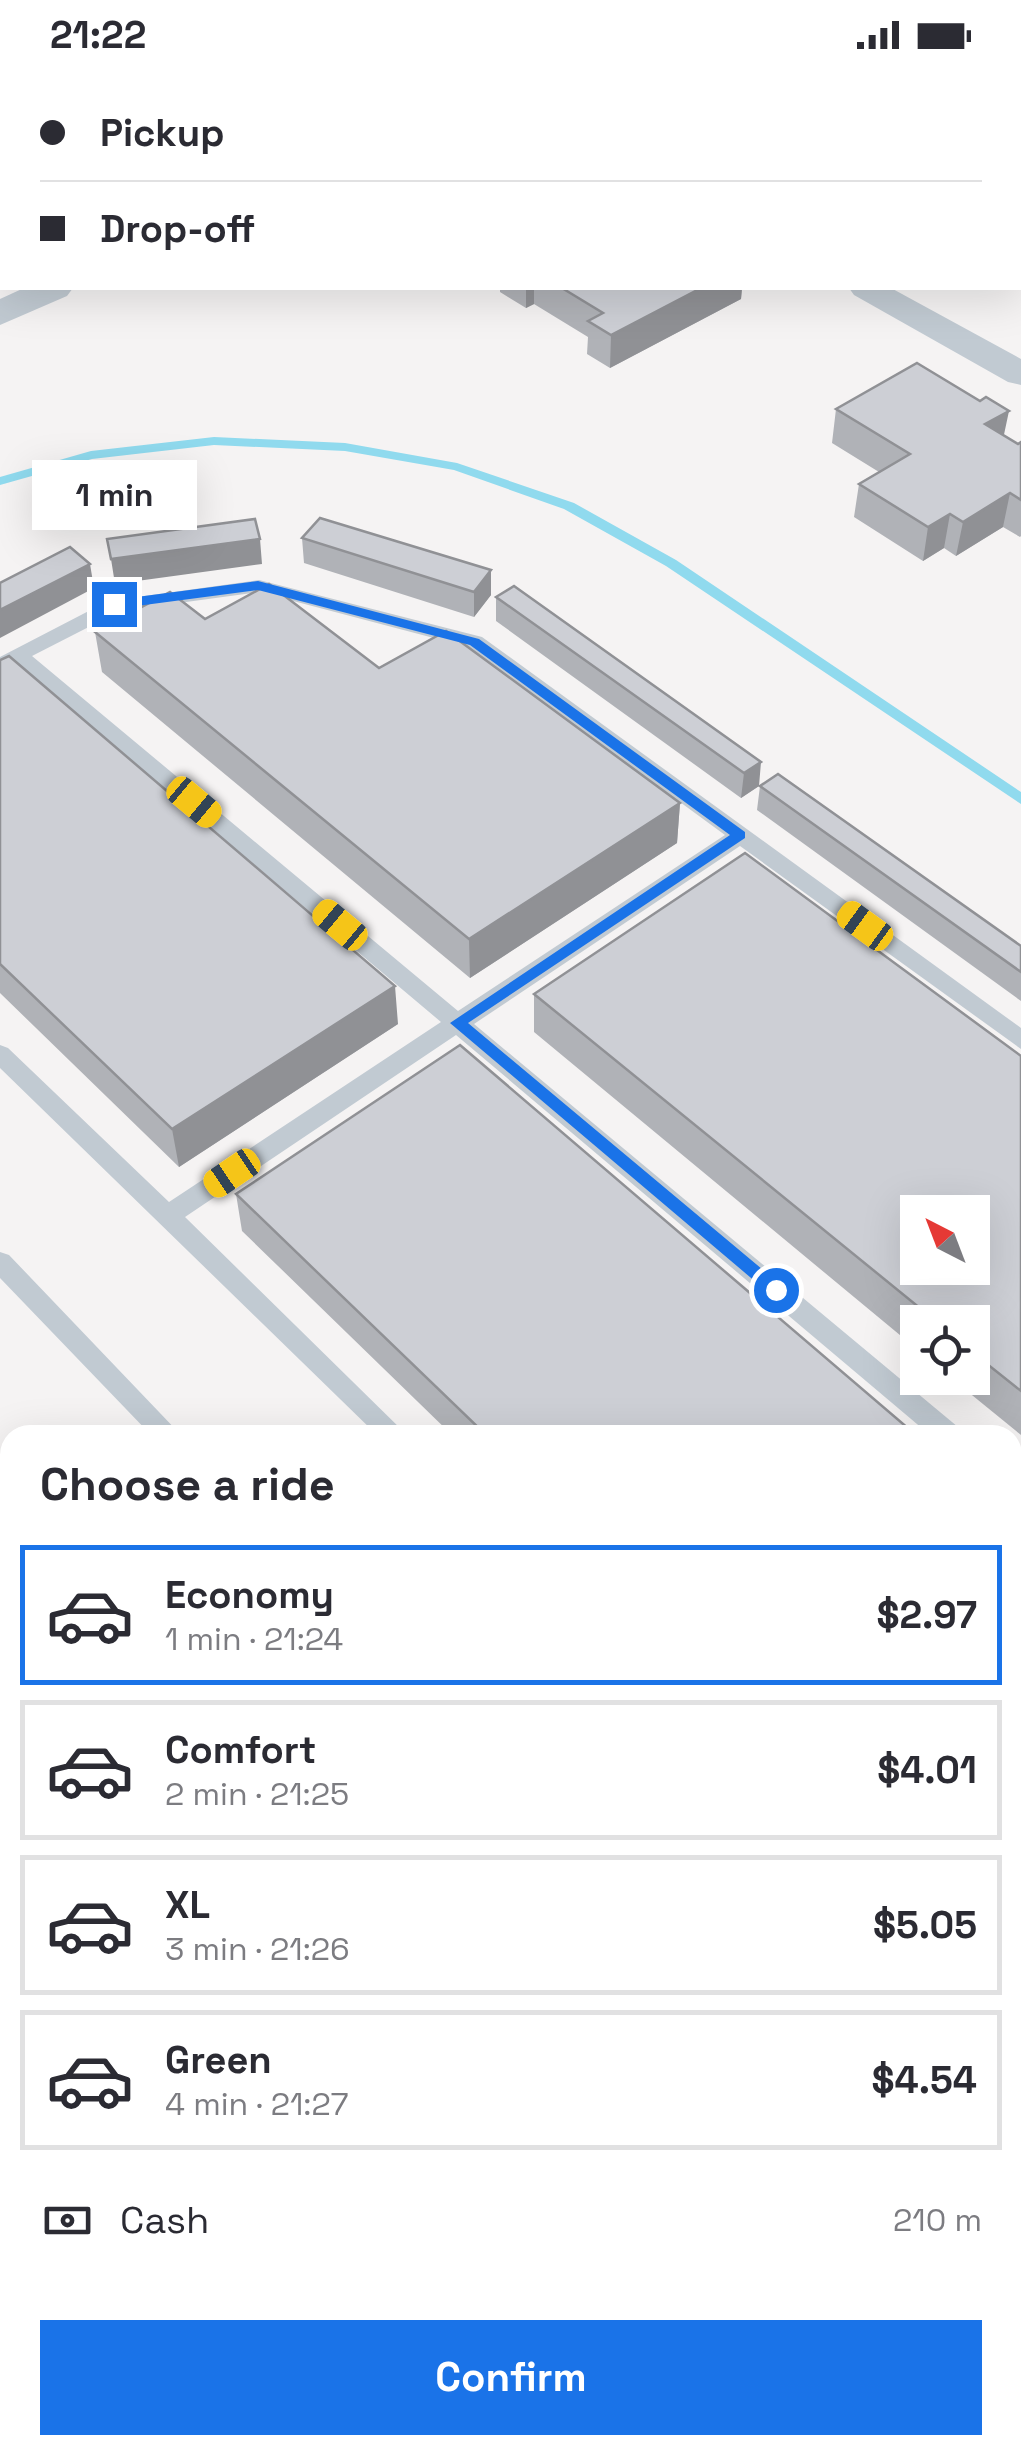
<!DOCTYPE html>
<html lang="en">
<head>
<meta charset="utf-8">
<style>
	:root { --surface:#fff; --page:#f7f7f7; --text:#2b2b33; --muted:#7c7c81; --line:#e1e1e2; --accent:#1a73e8 }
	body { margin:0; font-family:"Space Grotesk",sans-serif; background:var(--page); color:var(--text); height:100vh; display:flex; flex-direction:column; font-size:38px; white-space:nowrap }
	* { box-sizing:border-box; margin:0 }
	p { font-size:32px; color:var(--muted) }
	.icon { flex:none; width:55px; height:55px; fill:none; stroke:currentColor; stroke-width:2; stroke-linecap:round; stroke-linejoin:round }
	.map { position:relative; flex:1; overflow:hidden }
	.side { position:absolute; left:0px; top:1355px; width:1022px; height:1030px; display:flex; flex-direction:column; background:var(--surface); border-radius:30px 30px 0 0; box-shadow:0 10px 40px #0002 }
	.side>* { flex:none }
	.hud { position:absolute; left:0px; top:0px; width:1022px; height:220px; box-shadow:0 10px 40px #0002; display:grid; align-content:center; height:220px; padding:0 40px; background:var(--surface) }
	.needle { width:65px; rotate:318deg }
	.buttons { position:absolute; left:900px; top:1125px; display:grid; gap:20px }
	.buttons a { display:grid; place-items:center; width:90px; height:90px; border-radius:0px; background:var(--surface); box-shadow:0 10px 40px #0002; font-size:50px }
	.end { position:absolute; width:45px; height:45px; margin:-22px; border:12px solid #1a73e8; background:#fff; box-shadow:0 0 0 5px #fff }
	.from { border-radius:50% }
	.bubble { position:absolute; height:70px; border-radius:0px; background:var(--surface); box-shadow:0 10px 40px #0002; font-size:32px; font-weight:800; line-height:70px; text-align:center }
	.car { position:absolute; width:30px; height:60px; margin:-30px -15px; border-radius:12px; box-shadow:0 0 8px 2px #0007; background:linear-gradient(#f5c518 24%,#345 0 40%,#f5c518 0 76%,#345 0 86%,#f5c518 0) }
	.hud b { display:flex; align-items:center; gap:35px; height:95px; font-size:38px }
	.hud b+b { border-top:2px solid var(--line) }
	.hud i { width:25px; height:25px; background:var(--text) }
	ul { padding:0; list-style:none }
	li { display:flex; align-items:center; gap:30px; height:140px; margin:0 20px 15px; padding:0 20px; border:5px solid var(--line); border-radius:0px }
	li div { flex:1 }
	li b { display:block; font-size:38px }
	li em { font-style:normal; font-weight:800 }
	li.selected { border-color:var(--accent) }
	li>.icon { width:90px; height:90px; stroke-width:1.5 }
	h2 { padding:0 40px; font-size:45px; line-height:120px }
	.pay { display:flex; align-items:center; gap:25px; height:110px; padding:0 40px; font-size:38px }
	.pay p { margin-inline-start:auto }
	.cta { display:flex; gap:20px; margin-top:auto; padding:20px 40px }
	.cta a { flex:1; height:115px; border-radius:0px; background:var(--accent); color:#fff; font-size:40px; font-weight:800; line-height:115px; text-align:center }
	.status { display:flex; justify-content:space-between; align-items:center; height:70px; padding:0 50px; background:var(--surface); direction:ltr }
	.status svg { height:28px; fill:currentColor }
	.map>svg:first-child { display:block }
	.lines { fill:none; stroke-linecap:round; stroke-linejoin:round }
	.stream { fill:#90daee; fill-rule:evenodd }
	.service { fill:#c1cad2; fill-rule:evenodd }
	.minor { fill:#c1cad2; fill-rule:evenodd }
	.tertiary { fill:#c1cad2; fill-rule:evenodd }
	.wall { fill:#b0b2b7 }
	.shaded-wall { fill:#909195 }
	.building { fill:#cdcfd5; stroke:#909195; stroke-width:2.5; fill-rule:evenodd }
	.route { fill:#1a73e8 }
</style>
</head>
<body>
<div class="status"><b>21:22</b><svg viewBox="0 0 49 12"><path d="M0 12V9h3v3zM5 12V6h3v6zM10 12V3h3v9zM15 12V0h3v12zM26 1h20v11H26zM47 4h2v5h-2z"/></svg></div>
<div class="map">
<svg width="1021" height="2385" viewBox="0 0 1021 2385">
	<rect width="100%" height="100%" fill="#f5f3f3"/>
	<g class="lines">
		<!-- stream -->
		<path class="stream" d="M214,367L345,373L457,393L574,433L676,490L1021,722V734L666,496L564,439L454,400L345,381L214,375L92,389L0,415V407L91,381Z"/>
		<!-- service -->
		<path class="service" d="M259,510L482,567L1021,958V979L740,776L474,954L958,1357L962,1365H930L456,965L185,1147L407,1365H377L0,998V975L8,978L169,1132L441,952L17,595L0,602V587L108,531ZM259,522L468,577L725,765L458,941L32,586L120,541Z
			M0,1182L9,1185L181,1365H151L0,1208Z
			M1012,1407L1021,1410V1437L1012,1434Z
			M0,1427L10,1431V1463L0,1459Z
			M1021,1466V1495L1012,1498V1469Z
			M1012,1964L1021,1967V2007L1012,2003Z
			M1021,2331V2365L1012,2368V2334Z
			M907,2375H964L960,2385H903Z"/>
		<!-- minor -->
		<path class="minor" d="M458,0H492L494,2H460Z
			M1020,158H1021V178H1020Z
			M849,218H891L1021,289V315L1008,312L854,225Z"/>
		<!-- tertiary -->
		<path class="tertiary" d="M24,218H73L67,226L0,255V229Z"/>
	</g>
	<!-- wall -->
	<path class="wall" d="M500,218H742L741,229L610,298L587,284L588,267L534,234L526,238L500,222Z
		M836,339L1004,365L1018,374L1021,372V466L1020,467L1003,457L956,486L944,478L923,491L854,447L859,414L879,402L832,373Z
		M302,468L491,500V525L474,547L304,493Z
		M514,516L759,716L741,728L496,551V527Z
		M205,549L379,598L680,733L677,773L470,908L102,602L95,562Z
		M0,590L398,954L179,1097L0,923Z
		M760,716L1021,876V931L757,740Z
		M534,924L1021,986V1365L951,1308H972V1252H918V1280L534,962Z
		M236,1124L916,1365H452L242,1161Z"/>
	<!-- shaded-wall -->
	<path class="shaded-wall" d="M526,218H534V234L526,238Z
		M701,218H742L741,229L610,298L611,265Z
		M1009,341L1002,374L985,354Z
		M1010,423L1003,457L956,486L963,452Z
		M950,444L944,478L923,491L928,457Z
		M260,469L262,494L115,514L111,489Z
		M90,494L94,518L0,568V540Z
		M491,500V525L474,547V522Z
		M761,692L759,716L741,728L744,703Z
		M680,733L677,773L470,908L469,869Z
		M395,916L398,954L179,1097L172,1059Z
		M1021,1718V1735L1012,1743V1726Z
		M1021,1781V1793L1012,1802V1789Z"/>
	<!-- building -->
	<path class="building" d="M562,218H701L611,265L588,251L603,243Z
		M917,293L980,331L986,327L1009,341L985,354L1018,374L1021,372V430L1010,423L963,452L950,444L928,457L859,414L910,384L836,339Z
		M320,448L491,500L474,522L302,468Z
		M255,449L260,469L111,489L107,469Z
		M70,477L90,494L0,540V513Z
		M269,514L379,598L446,561L680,733L469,869L95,562L170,522L205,549Z
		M514,516L761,692L744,703L496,527Z
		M9,586L395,916L172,1059L0,894V590Z
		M778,704L1021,876V902L760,716Z
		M745,783L1021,986V1321L972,1282V1252H937L534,924ZM918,1142H972V1198H918Z
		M460,975L916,1365H486L236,1124Z
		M1021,1539V1718L1012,1726V1547Z
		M1021,1728V1781L1012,1789V1736Z"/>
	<!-- route -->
	<path class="route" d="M258,511L479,569L745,762V768L468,953L781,1215V1224H770L450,953L730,765L470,575L258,520L114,539L108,534L114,530Z"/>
</svg>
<div class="buttons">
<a><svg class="needle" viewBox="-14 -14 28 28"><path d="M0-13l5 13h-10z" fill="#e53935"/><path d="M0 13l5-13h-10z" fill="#7c7c81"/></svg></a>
<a><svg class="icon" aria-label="locate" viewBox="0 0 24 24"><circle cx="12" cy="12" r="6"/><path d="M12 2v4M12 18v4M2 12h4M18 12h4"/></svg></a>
</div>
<i class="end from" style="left:776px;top:1220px"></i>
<i class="end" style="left:114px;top:534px"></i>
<div class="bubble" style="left:32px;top:390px;width:165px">1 min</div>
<i class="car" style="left:194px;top:732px;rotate:130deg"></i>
<i class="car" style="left:340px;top:855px;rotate:310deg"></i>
<i class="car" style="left:865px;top:856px;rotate:306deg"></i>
<i class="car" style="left:232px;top:1103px;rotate:236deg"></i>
<div class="hud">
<b><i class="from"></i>Pickup</b>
<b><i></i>Drop-off</b>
</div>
<section class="side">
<h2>Choose a ride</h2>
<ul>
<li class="selected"><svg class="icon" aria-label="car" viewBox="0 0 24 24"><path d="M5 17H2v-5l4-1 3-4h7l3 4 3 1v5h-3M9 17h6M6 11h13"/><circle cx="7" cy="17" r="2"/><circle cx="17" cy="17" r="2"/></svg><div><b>Economy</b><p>1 min · 21:24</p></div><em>$2.97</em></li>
<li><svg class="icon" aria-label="car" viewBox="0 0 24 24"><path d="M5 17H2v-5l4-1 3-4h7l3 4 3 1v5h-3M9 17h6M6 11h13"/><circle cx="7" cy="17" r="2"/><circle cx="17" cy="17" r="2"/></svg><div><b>Comfort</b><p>2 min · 21:25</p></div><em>$4.01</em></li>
<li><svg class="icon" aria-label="car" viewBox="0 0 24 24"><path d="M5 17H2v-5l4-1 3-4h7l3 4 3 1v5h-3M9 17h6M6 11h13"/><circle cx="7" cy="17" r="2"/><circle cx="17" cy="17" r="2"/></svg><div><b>XL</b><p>3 min · 21:26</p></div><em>$5.05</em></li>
<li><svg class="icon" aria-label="car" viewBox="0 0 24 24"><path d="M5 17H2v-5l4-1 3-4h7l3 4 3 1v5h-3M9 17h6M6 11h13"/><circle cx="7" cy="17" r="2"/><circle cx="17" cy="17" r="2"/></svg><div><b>Green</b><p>4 min · 21:27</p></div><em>$4.54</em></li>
</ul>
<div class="pay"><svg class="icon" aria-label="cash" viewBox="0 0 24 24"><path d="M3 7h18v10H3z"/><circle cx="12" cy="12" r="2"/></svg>Cash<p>210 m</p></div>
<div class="cta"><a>Confirm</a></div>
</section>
</div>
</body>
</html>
